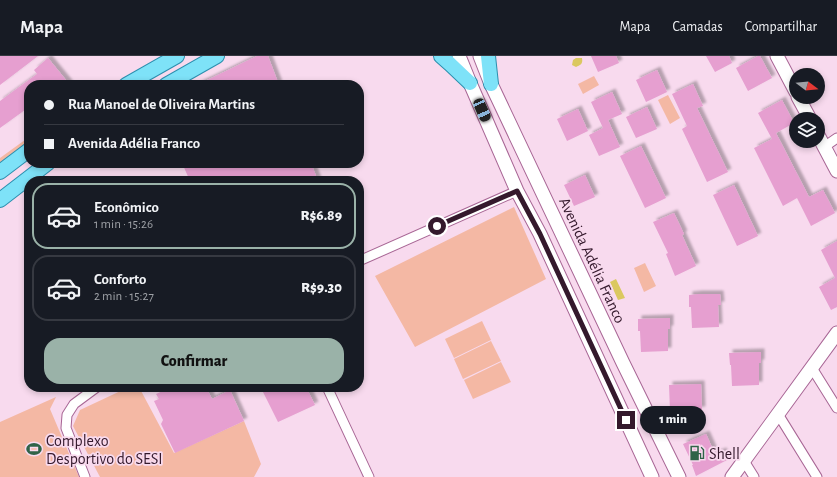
<!DOCTYPE html>
<html lang="pt">
<head>
<meta charset="utf-8">
<style>
	:root { --surface:#171b24; --page:#242831; --text:#f1f3f6; --muted:#9ea1a6; --line:#363941; --accent:#9ab2a8 }
	body { margin:0; font-family:"Alegreya Sans",sans-serif; background:var(--page); color:var(--text); height:100vh; display:flex; flex-direction:column; font-size:15px; white-space:nowrap }
	* { box-sizing:border-box; margin:0 }
	p { font-size:13px; color:var(--muted) }
	.icon { flex:none; width:22px; height:22px; fill:none; stroke:currentColor; stroke-width:2; stroke-linecap:round; stroke-linejoin:round }
	.map { position:relative; flex:1; overflow:hidden }
	.drawer { position:absolute; left:24px; top:120px; width:340px; height:216px; display:flex; flex-direction:column; background:var(--surface); border-radius:16px; box-shadow:0 2px 6px #0003 }
	.drawer>* { flex:none }
	.top-card { position:absolute; left:24px; top:24px; width:340px; height:88px; border-radius:16px; box-shadow:0 2px 6px #0003; display:grid; align-content:center; height:88px; padding:0 20px; background:var(--surface) }
	.needle { width:26px; rotate:106deg }
	.controls { position:absolute; left:789px; top:12px; display:grid; gap:8px }
	.controls a { display:grid; place-items:center; width:36px; height:36px; border-radius:50%; background:var(--surface); box-shadow:0 2px 6px #0003; font-size:20px }
	.end { position:absolute; width:18px; height:18px; margin:-9px; border:5px solid #34192c; background:#fff; box-shadow:0 0 0 2px #fff }
	.from { border-radius:50% }
	.bubble { position:absolute; height:28px; border-radius:14px; background:var(--surface); box-shadow:0 2px 6px #0003; font-size:13px; font-weight:800; line-height:28px; text-align:center }
	.car { position:absolute; width:12px; height:24px; margin:-12px -6px; border-radius:5px; box-shadow:0 0 3px 1px #0007; background:linear-gradient(#222 24%,#8ab4d8 0 40%,#222 0 76%,#8ab4d8 0 86%,#222 0) }
	.top-card b { display:flex; align-items:center; gap:14px; height:38px; font-size:15px }
	.top-card b+b { border-top:1px solid var(--line) }
	.top-card i { width:10px; height:10px; background:var(--text) }
	ul { padding:7px 0 0; list-style:none }
	li { display:flex; align-items:center; gap:12px; height:66px; margin:0 8px 6px; padding:0 12px; border:2px solid var(--line); border-radius:16px }
	li div { flex:1 }
	li b { display:block; font-size:15px }
	li em { font-style:normal; font-weight:800 }
	li.active { border-color:var(--accent) }
	li>.icon { width:36px; height:36px; stroke-width:1.5 }
	.primary-button { display:flex; gap:8px; margin-top:auto; padding:8px 20px }
	.primary-button a { flex:1; height:46px; border-radius:16px; background:var(--accent); color:#111; font-size:16px; font-weight:800; line-height:46px; text-align:center }
	header { display:flex; align-items:center; gap:24px; box-sizing:border-box; height:56px; padding:0 20px; background:var(--surface); border-bottom:1px solid var(--line) }
	header strong { font-size:19px }
	nav { display:flex; gap:22px; margin-inline-start:auto; font-size:14px }
	.map>svg:first-child { display:block }
	.green { fill:#f4b8a4 }
	.water { fill:#dbc860 }
	.building { fill:#e69fd0; filter:url(#shadow) }
	.lines { fill:none; stroke-linecap:round; stroke-linejoin:round }
	.street-casing { stroke:#a86695; stroke-width:11 }
	.secondary-casing { stroke:#a86695; stroke-width:15 }
	.primary-casing { stroke:#2c8fae; stroke-width:16 }
	.street { stroke:#fff; stroke-width:9 }
	.secondary { stroke:#fff; stroke-width:13 }
	.primary { stroke:#7ee2f8; stroke-width:14 }
	.route { stroke:#34192c; stroke-width:5 }
	.labels { text-anchor:middle; stroke-width:3.5; stroke-linejoin:round; paint-order:stroke }
	.street-label { font-size:16px; fill:#34192c; stroke:#f8daee }
	.poi-label { font-size:16px; fill:#34192c; stroke:#f8daee; text-anchor:start }
</style>
</head>
<body>
<header>
<strong>Mapa</strong>
<nav><a>Mapa</a><a>Camadas</a><a>Compartilhar</a></nav>
</header>
<div class="map">
<svg width="837" height="421" viewBox="0 0 837 421">
	<defs>
		<filter id="shadow"><feDropShadow dx="3.5" dy="-3.5" stdDeviation="1" flood-color="#0004"/></filter>
	</defs>
	<rect width="100%" height="100%" fill="#f8daee"/>
	<!-- green -->
	<path class="green" d="M594,20L599,29L583,38L578,28Z
		M668,39L680,62L670,68L658,44Z
		M29,81V90L0,112V102Z
		M514,151L546,223L415,291L375,220Z
		M645,207L656,230L644,236L634,212Z
		M482,265L491,284L454,302L445,283Z
		M491,285L501,305L463,323L454,303Z
		M501,306L511,326L473,343L464,324Z
		M129,331H139L174,397L244,365L261,408L254,421H100L73,370L80,354Z
		M56,341L50,353L79,421H0V366Z"/>
	<!-- water -->
	<path class="water" d="M576,2H582C583,8 581,9 576,11L572,9L573,4Z
		M616,223L625,242L618,244L610,226Z"/>
	<!-- building -->
	<path class="building" d="M0,0H38L0,29Z
		M257,0H268L279,29H197Z
		M591,0H616L619,7L598,16Z
		M706,0H729L732,7L715,16Z
		M758,0H760L772,22L748,35L736,12Z
		M48,2L70,29H29V51L0,72V45L37,18L34,14Z
		M657,14L667,36L646,46L636,24Z
		M693,28L703,50L697,52L728,116L707,126L682,73L687,70L672,38Z
		M612,36L622,58L608,64L620,91L599,100L589,79L603,72L591,46Z
		M782,44L794,67L776,77L809,141L823,134L835,157L811,170L797,142L783,150L754,92L772,83L758,57Z
		M647,51L657,73L636,82L626,61Z
		M578,53L588,75L567,85L557,63Z
		M641,90L666,142L645,152L620,100Z
		M182,107H311L318,125H190Z
		M585,119L595,141L574,150L564,129Z
		M734,129L758,180L737,190L713,139Z
		M674,157L684,178L682,179L696,210L675,220L666,198L668,197L653,166Z
		M837,185V251L831,254L819,231L835,222L821,194Z
		M699,238H720L721,249H718L719,271L692,272L691,251H689V239Z
		M670,262V273H668V295L641,296L640,275H638V263Z
		M761,296V307H759V329L732,330L731,309H730L729,297Z
		M701,328L702,354L670,355L669,329Z
		M172,331H206L212,343L230,334L244,365L175,397L161,368L163,364L154,345L159,343L156,338Z
		M268,331H306L315,349L278,366L262,334Z
		M706,378L715,398L723,395L727,404L696,420L692,409H693L683,388Z"/>
	<g class="lines">
		<!-- street casing -->
		<g class="street-casing">
			<path id="street" d="M824,91L837,82
				M359,205L517,135
				M812,312L837,352
				M327,331L369,421
				M778,358L817,421
				M744,405L754,421
				M85,421L66,372L67,359L74,348L97,331"/>
		</g>
		<!-- secondary casing -->
		<g class="secondary-casing">
			<path id="secondary" d="M459,0L470,27L517,135L540,178L652,421
				M480,0L491,28L623,307L679,421
				M777,0L796,36
				M798,41L810,63
				M818,79L837,115
				M732,421L837,277"/>
		</g>
		<!-- primary casing -->
		<g class="primary-casing">
			<path id="primary" d="M441,0L450,8L470,27
				M488,0L491,28
				M126,29L177,0
				M166,29L217,0
				M0,116L29,94
				M0,144L48,107"/>
		</g>
		<!-- street -->
		<use href="#street" class="street"/>
		<!-- secondary -->
		<use href="#secondary" class="secondary"/>
		<!-- primary -->
		<use href="#primary" class="primary"/>
	</g>
	<g class="lines">
		<!-- route -->
		<path class="route" d="M437,170L517,135L540,178L626,364"/>
	</g>
	<!-- icons -->
	<defs>
		<g id="stadium-bare" transform="scale(1.2)"><path d="M0-5a6.5 5 0 1 0 0 10a6.5 5 0 1 0 0-10ZM-3.5-1.8h7v3.6h-7Z" fill="#2f6348" stroke="#f8daee" stroke-width="2.5" paint-order="stroke"/></g>
		<g id="fuel-bare" transform="scale(1.2)"><path d="M-5.5-6h7V0h2V4h1.3V-2.5L3-4.5l.8-.8L6-3V5H2.5V1h-1V6h-7ZM-4.2-4.7v3.2H.2V-4.7Z" fill="#2f6348" stroke="#f8daee" stroke-width="2.5" paint-order="stroke"/></g>
	</defs>
	<g fill-rule="evenodd">
		<use href="#stadium-bare" x="34" y="393"/>
		<use href="#fuel-bare" x="697" y="397"/>
	</g>
	<g class="labels">
		<!-- street labels -->
		<g class="street-label">
			<text transform="translate(593 204) rotate(65)" y="6">Avenida Adélia Franco</text>
		</g>
		<!-- poi labels -->
		<g class="poi-label">
			<text x="46" y="390">Complexo<tspan x="46" dy="18">Desportivo do SESI</tspan></text>
			<text x="709" y="403">Shell</text>
		</g>
	</g>
</svg>
<div class="controls">
<a><svg class="needle" viewBox="-14 -14 28 28"><path d="M0-13l5 13h-10z" fill="#e53935"/><path d="M0 13l5-13h-10z" fill="#9ea1a6"/></svg></a>
<a><svg class="icon" aria-label="layers" viewBox="0 0 24 24"><path d="M12 4l9 5-9 5-9-5zM3 14l9 5 9-5"/></svg></a>
</div>
<i class="end from" style="left:437px;top:170px"></i>
<i class="end" style="left:626px;top:364px"></i>
<div class="bubble" style="left:640px;top:350px;width:66px">1 min</div>
<i class="car" style="left:482px;top:54px;rotate:156deg"></i>
<div class="top-card">
<b><i class="from"></i>Rua Manoel de Oliveira Martins</b>
<b><i></i>Avenida Adélia Franco</b>
</div>
<section class="drawer">
<ul>
<li class="active"><svg class="icon" aria-label="car" viewBox="0 0 24 24"><path d="M5 17H2v-5l4-1 3-4h7l3 4 3 1v5h-3M9 17h6M6 11h13"/><circle cx="7" cy="17" r="2"/><circle cx="17" cy="17" r="2"/></svg><div><b>Econômico</b><p>1 min · 15:26</p></div><em>R$6.89</em></li>
<li><svg class="icon" aria-label="car" viewBox="0 0 24 24"><path d="M5 17H2v-5l4-1 3-4h7l3 4 3 1v5h-3M9 17h6M6 11h13"/><circle cx="7" cy="17" r="2"/><circle cx="17" cy="17" r="2"/></svg><div><b>Conforto</b><p>2 min · 15:27</p></div><em>R$9.30</em></li>
</ul>
<div class="primary-button"><a>Confirmar</a></div>
</section>
</div>
</body>
</html>
